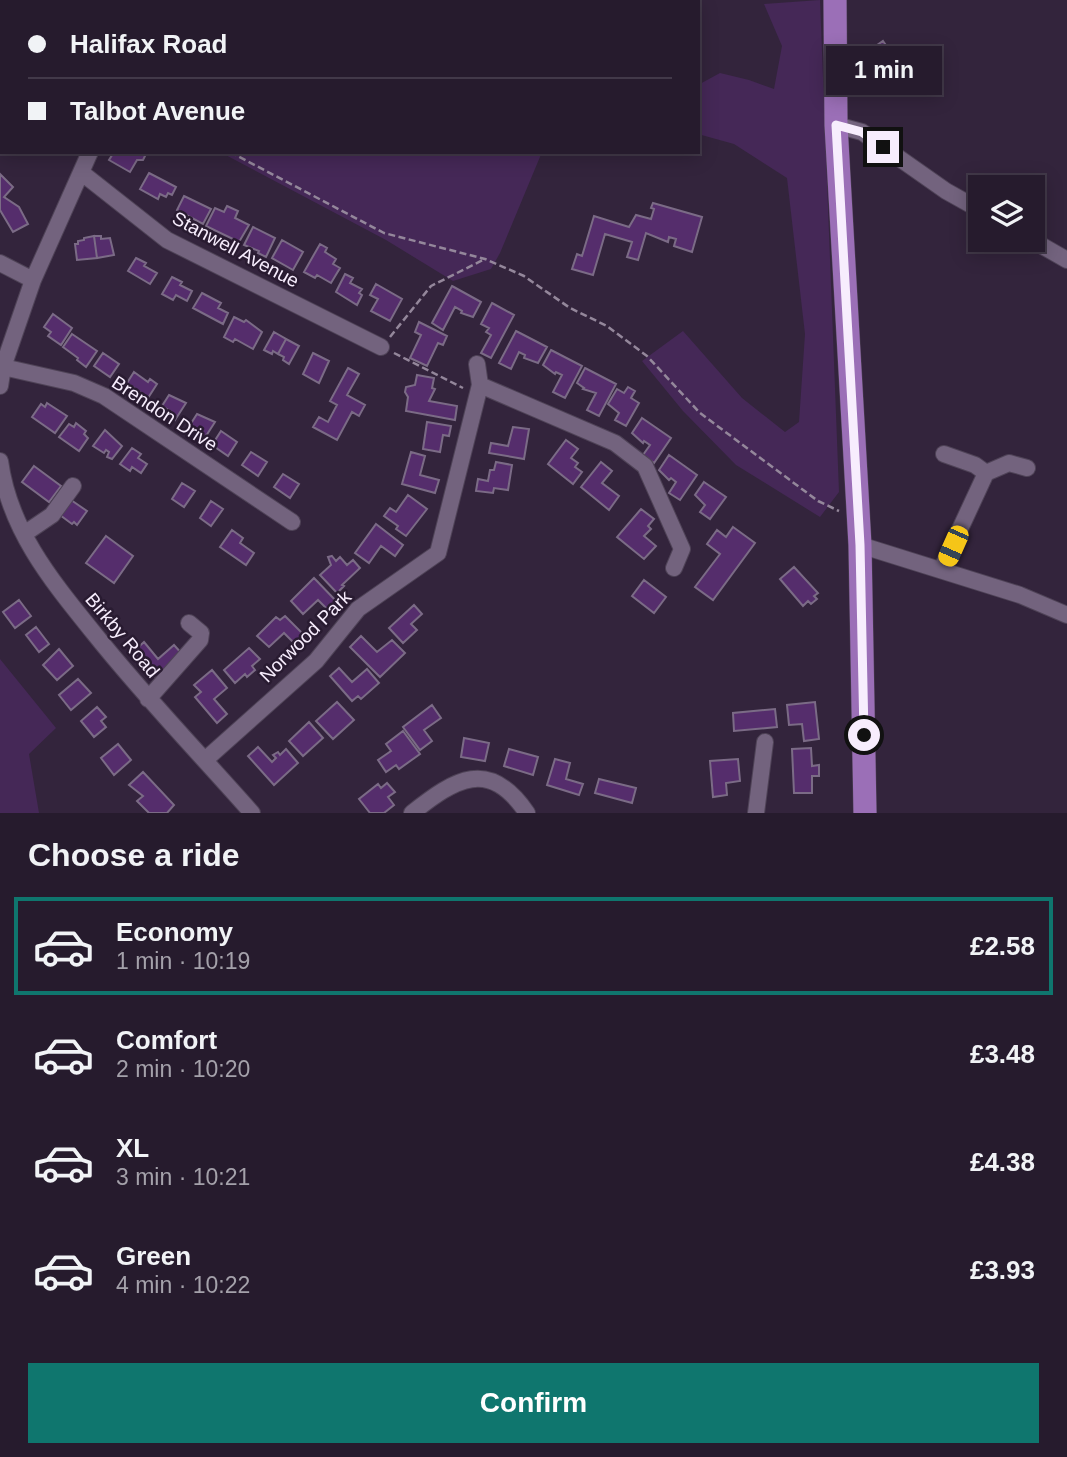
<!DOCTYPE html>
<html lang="en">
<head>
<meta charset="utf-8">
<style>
	:root { --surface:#261b2d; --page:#2e2435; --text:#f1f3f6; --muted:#a4a1aa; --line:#423949; --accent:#0f766e }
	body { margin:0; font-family:Arial,sans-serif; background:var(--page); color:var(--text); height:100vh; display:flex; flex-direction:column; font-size:26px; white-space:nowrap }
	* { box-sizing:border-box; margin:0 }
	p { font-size:23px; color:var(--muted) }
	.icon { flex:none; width:38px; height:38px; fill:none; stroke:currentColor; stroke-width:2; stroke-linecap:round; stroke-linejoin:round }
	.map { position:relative; height:813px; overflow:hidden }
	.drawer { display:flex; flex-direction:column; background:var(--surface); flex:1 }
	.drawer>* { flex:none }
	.hud { position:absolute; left:0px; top:0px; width:700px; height:154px; box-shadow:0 4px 18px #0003,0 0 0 2px var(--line); display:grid; align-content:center; height:154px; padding:0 28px; background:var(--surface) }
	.buttons { position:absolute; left:968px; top:175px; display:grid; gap:14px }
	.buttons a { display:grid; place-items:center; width:77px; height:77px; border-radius:0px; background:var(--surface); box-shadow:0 4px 18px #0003,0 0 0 2px var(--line); font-size:35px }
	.end { position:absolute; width:32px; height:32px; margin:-16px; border:9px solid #f7edfd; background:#111; box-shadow:0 0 0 4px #111 }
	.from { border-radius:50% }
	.bubble { position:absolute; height:49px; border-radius:0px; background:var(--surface); box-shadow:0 4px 18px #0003,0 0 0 2px var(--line); font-size:23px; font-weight:700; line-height:49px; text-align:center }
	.car { position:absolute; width:21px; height:42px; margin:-21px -10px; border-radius:9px; box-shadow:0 0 5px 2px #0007; background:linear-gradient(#f5c518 24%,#345 0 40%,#f5c518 0 76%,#345 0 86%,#f5c518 0) }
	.hud b { display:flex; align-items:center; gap:24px; height:66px; font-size:26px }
	.hud b+b { border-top:2px solid var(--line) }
	.hud i { width:18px; height:18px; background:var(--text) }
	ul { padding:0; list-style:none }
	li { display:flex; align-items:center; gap:21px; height:98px; margin:0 14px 10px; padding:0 14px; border:4px solid transparent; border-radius:0px }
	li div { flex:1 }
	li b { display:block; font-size:26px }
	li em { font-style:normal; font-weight:700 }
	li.current { border-color:var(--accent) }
	li>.icon { width:63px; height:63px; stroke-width:1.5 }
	h2 { padding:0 28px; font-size:32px; line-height:84px }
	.primary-button { display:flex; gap:14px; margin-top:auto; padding:14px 28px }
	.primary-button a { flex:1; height:80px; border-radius:0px; background:var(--accent); color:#fff; font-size:28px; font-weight:700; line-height:80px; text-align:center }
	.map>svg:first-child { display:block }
	.green { fill:#452857 }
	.building { fill:#552d6c; stroke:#7b6b86; stroke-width:2 }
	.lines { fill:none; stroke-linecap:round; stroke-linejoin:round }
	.minor-casing { stroke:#4f4357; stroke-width:18 }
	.highway-casing { stroke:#4f4357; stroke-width:24 }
	.path { stroke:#94879b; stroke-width:2.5; stroke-dasharray:7 3.5; stroke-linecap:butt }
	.minor { stroke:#73637e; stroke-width:16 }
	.highway { stroke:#9b6fb7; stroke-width:23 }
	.route { stroke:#f7edfd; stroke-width:9 }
	.labels { text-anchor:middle; stroke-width:5; stroke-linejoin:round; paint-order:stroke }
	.street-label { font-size:19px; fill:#f7edfd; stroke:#291b31 }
</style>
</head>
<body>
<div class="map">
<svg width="1067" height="813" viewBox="0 0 1067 813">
	<rect width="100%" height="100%" fill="#33243c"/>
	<!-- green -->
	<path class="green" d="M820,0L839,492L820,517L736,465L683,411L642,361L683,331L742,398L785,432L799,422L805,334L787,178L734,144L698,134V85L720,73L749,80L774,89L782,46L764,4Z
		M220,152H542L500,253L491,269L453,281L386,240Z
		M0,659L56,728L29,754L39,813H0Z"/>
	<!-- building -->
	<path class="building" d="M883,41L906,73L894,82L887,71L876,78L868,67L877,61L870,50Z
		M114,152H147L143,160H137L130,172L109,160Z
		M149,173L176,187L172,195L168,193L166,197L160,194L158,199L140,189Z
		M0,174L13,187L4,197L19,207L28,224L13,232L0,210Z
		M184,196L211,209L203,224L177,210Z
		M653,203L702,217L692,252L674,246L676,239L669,237L668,242L646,233L638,260L627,257L632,242L605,234L593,275L572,269L577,254L582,256L594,216L629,227L636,215L651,219L654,209L651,208Z
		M227,206L238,211L235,218L249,225L239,242L206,226L215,208L224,212Z
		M253,227L275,238L266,257L258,253L259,251L244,245Z
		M94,236H101V239L110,238L114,255L97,258Z
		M94,236L97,258L77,260L75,244H78V241L84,240V238Z
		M282,240L303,252L293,270L272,258Z
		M320,244L327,248L325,252L336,259L333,264L340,268L331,283L317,275L315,278L304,272Z
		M136,258L146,263L144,266L157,273L150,284L128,271Z
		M345,274L353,278L350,283L362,289L359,293L362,295L357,305L336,292Z
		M172,277L182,282L180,285L192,291L187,301L176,295L173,300L162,294Z
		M376,284L402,299L390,321L371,311L378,299L370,295Z
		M452,286L481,302L473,317L461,313L462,311L455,307L443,330L432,323Z
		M202,293L221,303L218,308L228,313L223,324L193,308Z
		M492,303L514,315L491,358L481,353L491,335L486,332L489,328L481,324Z
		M53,314L72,328L61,345L48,336L51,332L44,327Z
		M234,317L244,322L246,320L262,332L253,349L235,339L233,342L224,337Z
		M419,322L447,336L443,345L438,343L427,366L410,358L421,335L415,332Z
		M516,331L547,347L538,363L524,358L525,355L519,352L511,369L499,363Z
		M274,332L286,339L278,354L273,351L272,354L264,350Z
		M72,334L97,351L86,367L77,360L78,358L63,347Z
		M286,339L299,346L289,364L283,360L284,357L278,354Z
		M551,350L582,366L565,398L553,392L562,375L556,372L555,374L543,365Z
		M103,353L119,364L110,377L94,366Z
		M313,353L329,361L319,383L303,374Z
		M348,368L359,374L347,395L365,405L359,416L352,412L337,440L313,427L319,417L328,422L337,405L330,401Z
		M585,368L616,384L599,416L587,410L596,393L583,389L584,388L577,383Z
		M134,372L148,382L150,379L157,384L146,401L138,395L140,392L127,383Z
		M417,375L434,378L432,388L435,389L429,401L457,406L455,420L406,411L408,397L405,392L406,387L415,385Z
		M628,387L635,391L631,398L639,403L626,426L615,420L619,413L608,404L617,389L624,393Z
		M169,395L186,403L175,420L167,414L170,411L162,406Z
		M47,403L67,416L55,433L32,417L41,404L45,407Z
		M197,414L215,422L204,439L196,433L198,430L190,425Z
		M642,418L671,438L654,463L643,455L650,445L644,441L643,443L632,433Z
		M427,422L451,426L449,436L443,435L440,452L423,449Z
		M76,423L86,431L84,434L88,438L79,451L59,437L69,424L74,427Z
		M513,427L529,429L524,459L489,453L491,443L508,446Z
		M105,430L122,446L112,459L107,457L109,452L106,450L104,453L93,446Z
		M221,431L237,442L228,456L212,445Z
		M566,440L578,449L571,458L578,463L575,467L582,472L573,484L548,464Z
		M132,448L141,454L138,458L147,464L141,473L132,467L130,471L120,464Z
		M251,452L267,462L258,476L242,465Z
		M411,452L425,456L420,475L439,480L435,493L402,484Z
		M669,455L697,475L680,500L669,493L676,482L671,478L669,480L659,470Z
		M496,462L512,465L508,490L494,488L493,493L476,491L478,479L488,481L490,470H494Z
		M601,462L612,471L602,483L619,496L609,510L581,487Z
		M34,466L61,486L49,502L22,482Z
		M283,474L299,484L290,498L274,487Z
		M704,482L726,497L710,519L700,512L705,505L695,495Z
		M182,483L195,491L184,507L172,499Z
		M408,495L427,509L406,536L396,529L398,526L384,516L390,508L396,512Z
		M71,500L87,511L77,525L74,522L72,524L60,515Z
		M211,501L223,509L211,526L200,518Z
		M641,509L654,519L648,526L651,529L644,536L656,546L644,559L617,537Z
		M376,524L403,545L395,556L381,546L369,563L355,553Z
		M733,527L755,543L713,600L695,587L720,554L707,544L717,530L726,537Z
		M232,530L243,538L240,543L254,553L246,565L220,547Z
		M106,536L133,556L114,583L86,563Z
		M332,556L336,561L340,557L347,565L353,560L360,568L342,585L344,586L337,593L320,575L331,565L328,557Z
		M794,567L818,593L814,596L817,599L811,604L808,601L803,606L780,579Z
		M314,578L338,603L329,611L318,600L303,614L291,601Z
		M644,580L666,597L654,613L632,596Z
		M19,600L31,616L15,628L3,612Z
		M414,605L422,614L411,624L417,630L403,643L389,628Z
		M285,616L305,636L296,645L284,633L269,647L257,636L276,617L280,620Z
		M36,627L49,644L39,652L26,635Z
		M361,636L377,652L392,640L405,653L380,677L350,647Z
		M144,642L158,659L174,645L183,655L156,678L133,652Z
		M249,648L260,659L252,666L255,670L247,677L245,674L235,683L224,670Z
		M59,649L73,666L57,680L43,665Z
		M339,668L352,682L367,669L379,683L361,699L358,696L352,701L330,676Z
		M212,670L227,688L214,699L227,714L217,723L195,697L201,692L194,685Z
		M78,679L91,693L71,710L59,695Z
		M337,702L354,720L333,739L316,721Z
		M815,702L819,739L804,741L802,724L789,725L787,705Z
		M432,705L441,718L424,730L432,741L420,750L403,727Z
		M97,707L106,717L101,721L106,727L94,737L81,721Z
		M775,709L777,727L734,731L733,713Z
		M309,722L323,738L303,756L289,741Z
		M403,731L420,754L399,769L396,765L386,772L378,760L391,751L386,744Z
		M464,738L489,743L485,761L461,757Z
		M118,744L131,760L114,775L101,758Z
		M258,747L272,762L276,758L273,755L278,752L280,755L286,749L298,763L274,785L248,756Z
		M811,748L812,766L819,765V776H812V793H794L792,749Z
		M509,749L538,757L533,775L504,766Z
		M555,759L570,763L566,779L583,784L579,795L547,785Z
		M738,759L740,781L726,783L727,795L713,797L710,761Z
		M143,772L174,805L167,813H149L137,801L143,796L129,785Z
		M599,779L636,788L632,803L595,793Z
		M387,783L395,792L388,797L394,805L384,813H370L359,799L378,784L381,788Z"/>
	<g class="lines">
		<!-- minor casing -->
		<g class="minor-casing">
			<path id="minor" d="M249,0L250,2
				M21,2L22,0
				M170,2V0
				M348,2L353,0
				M836,125L862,132L946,191L980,210
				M82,173L167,240L381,347
				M1032,240L1067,260
				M0,263L33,280
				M477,364L480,385
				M3,367L74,383L104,396L292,522
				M0,386L3,367L33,280L90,152
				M0,461C9,529 51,580 93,632C143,695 199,753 252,813
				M986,473L1009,463L1027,468
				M24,534L52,515L73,486
				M860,545L1020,595L1067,615
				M941,570L986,473L975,465L944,454
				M148,699L200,640L201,633L189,623
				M205,760L316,661L358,609L438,553L480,385L615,443L645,466L682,549L674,568
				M412,813C455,779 489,757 527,813
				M756,813L765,742"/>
		</g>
		<!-- highway casing -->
		<g class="highway-casing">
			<path id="highway" d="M835,0L836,125L860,545L865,813"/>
		</g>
		<!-- path -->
		<path class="path" d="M230,152L384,233L485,259L524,276L570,308L607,326L647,356L700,413L818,501L839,511
			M390,337L431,286L485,259
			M394,353L463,388"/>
		<!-- minor -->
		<use href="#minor" class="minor"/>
		<!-- highway -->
		<use href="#highway" class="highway"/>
	</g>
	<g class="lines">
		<!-- route -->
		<path class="route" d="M864,735L860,545L836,125L862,132L883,147"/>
	</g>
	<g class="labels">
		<!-- street labels -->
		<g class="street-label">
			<text transform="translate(236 249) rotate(28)" y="7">Stanwell Avenue</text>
			<text transform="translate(165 413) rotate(33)" y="7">Brendon Drive</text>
			<text transform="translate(123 635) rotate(50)" y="7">Birkby Road</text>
			<text transform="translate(305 636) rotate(-45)" y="7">Norwood Park</text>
		</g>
	</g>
</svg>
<div class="buttons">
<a><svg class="icon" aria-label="layers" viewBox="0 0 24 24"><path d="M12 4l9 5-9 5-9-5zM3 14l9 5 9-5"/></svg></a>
</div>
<i class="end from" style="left:864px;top:735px"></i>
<i class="end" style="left:883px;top:147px"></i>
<div class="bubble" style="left:826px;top:46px;width:116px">1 min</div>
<i class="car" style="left:953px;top:546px;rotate:204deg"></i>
<div class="hud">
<b><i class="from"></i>Halifax Road</b>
<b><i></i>Talbot Avenue</b>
</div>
</div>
<section class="drawer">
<h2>Choose a ride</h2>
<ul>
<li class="current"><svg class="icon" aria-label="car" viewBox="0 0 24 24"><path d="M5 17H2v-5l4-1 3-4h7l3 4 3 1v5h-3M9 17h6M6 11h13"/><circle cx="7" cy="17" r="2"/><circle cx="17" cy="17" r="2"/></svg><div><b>Economy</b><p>1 min · 10:19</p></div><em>£2.58</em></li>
<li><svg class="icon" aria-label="car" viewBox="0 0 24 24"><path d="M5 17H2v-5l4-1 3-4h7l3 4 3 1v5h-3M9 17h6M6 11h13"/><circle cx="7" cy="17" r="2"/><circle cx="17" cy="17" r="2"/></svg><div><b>Comfort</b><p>2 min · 10:20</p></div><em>£3.48</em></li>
<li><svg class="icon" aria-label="car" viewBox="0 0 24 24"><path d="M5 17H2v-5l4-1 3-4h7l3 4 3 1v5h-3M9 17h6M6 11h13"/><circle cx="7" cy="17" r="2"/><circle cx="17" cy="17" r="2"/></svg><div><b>XL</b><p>3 min · 10:21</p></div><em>£4.38</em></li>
<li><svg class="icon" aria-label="car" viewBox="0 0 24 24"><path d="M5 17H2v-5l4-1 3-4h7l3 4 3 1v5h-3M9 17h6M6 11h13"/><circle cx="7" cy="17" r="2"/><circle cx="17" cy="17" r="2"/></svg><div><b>Green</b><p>4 min · 10:22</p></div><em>£3.93</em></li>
</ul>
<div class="primary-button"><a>Confirm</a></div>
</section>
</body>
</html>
